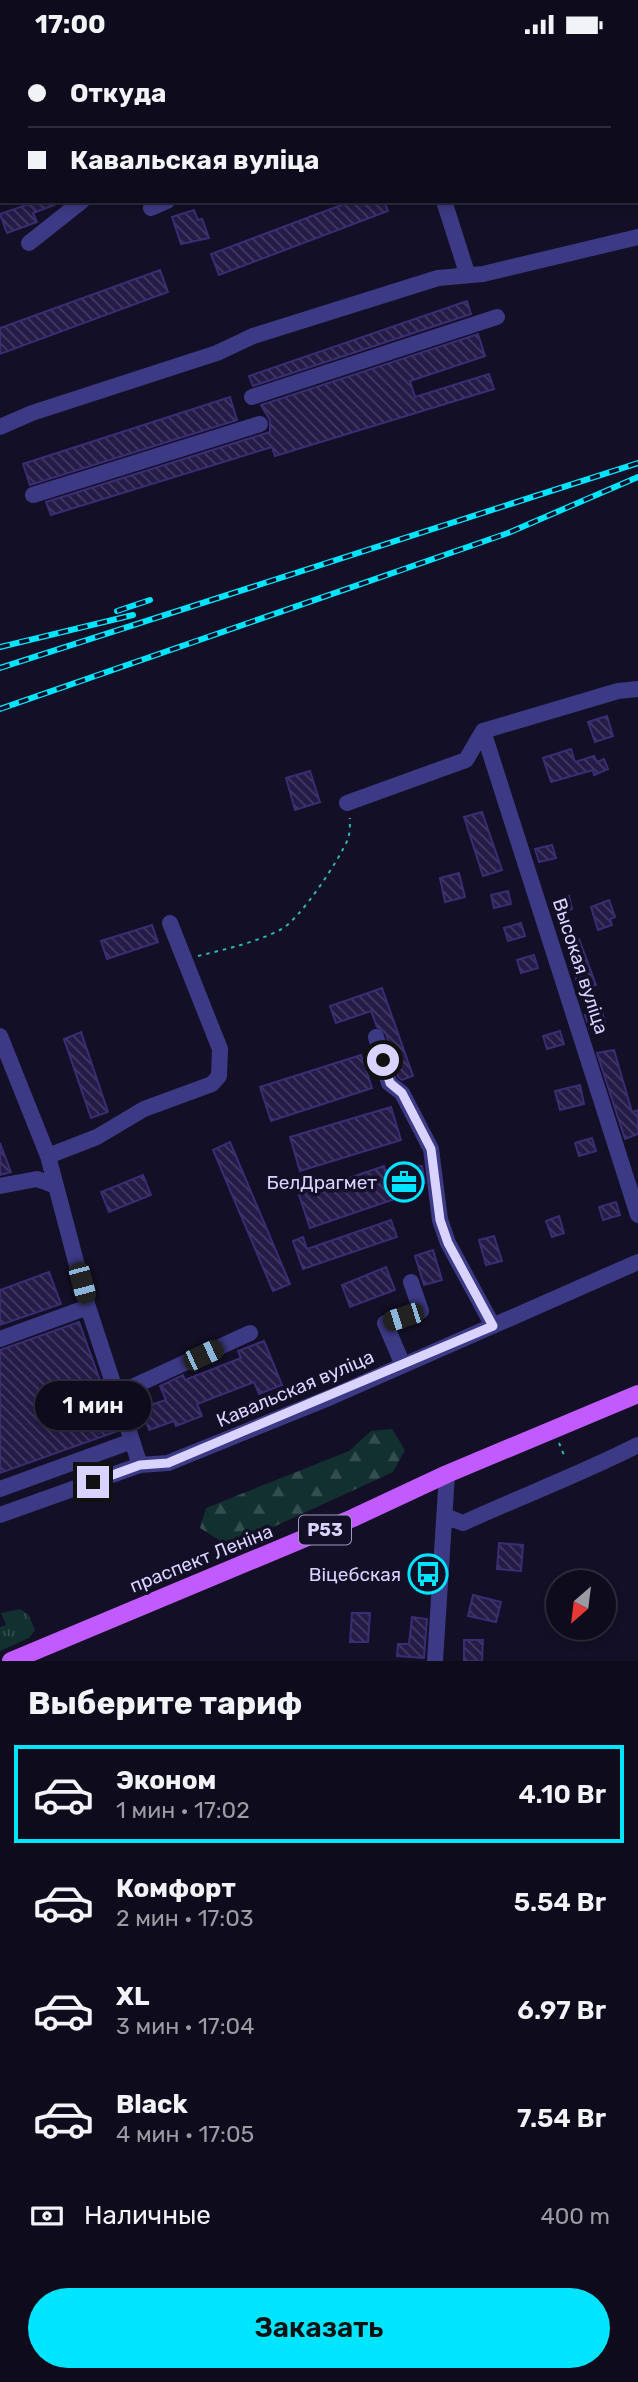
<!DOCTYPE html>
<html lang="ru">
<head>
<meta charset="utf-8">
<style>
	:root { --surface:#0e0b1c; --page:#1c1929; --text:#f1f3f6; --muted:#9b9ba3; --line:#2e2b3b; --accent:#00e5ff }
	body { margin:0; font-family:Rubik,sans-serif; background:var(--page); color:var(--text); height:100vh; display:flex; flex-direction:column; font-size:26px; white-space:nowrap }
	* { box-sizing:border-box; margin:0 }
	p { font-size:23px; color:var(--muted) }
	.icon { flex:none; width:38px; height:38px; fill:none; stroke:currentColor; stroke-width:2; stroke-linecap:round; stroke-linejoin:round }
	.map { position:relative; height:1612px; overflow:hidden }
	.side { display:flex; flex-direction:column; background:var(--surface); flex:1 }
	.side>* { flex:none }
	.top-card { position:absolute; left:0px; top:0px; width:639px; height:154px; box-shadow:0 4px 10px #0003,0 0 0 2px var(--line); display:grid; align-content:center; height:154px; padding:0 28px; background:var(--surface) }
	.needle { width:46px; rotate:208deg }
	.buttons { position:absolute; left:546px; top:1521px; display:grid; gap:14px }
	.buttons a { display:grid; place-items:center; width:70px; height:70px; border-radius:50%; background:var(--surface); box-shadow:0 4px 10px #0003,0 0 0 2px var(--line); font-size:35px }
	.end { position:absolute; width:32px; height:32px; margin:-16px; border:9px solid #d9d4ff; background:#111; box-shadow:0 0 0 4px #111 }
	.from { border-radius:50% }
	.bubble { position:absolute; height:49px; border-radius:24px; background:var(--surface); box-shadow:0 4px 10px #0003,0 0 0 2px var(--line); font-size:23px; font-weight:600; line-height:49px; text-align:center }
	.car { position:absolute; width:21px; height:42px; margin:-21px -10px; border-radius:9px; box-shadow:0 0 5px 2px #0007; background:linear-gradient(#222 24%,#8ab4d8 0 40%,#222 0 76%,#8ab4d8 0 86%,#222 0) }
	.top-card b { display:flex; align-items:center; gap:24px; height:66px; font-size:26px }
	.top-card b+b { border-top:2px solid var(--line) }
	.top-card i { width:18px; height:18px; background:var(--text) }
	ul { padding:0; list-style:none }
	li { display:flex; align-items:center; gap:21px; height:98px; margin:0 14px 10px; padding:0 14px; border:4px solid transparent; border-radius:0px }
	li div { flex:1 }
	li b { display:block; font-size:26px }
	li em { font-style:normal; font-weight:600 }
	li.on { border-color:var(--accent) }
	li>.icon { width:63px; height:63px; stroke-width:1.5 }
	h2 { padding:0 28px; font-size:32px; line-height:84px }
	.pay { display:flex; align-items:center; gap:18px; height:77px; padding:0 28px; font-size:26px }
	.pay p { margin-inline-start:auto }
	.cta { display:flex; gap:14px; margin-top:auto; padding:14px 28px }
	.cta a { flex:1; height:80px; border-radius:42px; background:var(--accent); color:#111; font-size:28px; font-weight:600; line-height:80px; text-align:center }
	.status { display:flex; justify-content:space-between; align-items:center; height:49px; padding:0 35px; background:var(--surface); direction:ltr }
	.status svg { height:19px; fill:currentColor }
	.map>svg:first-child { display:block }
	.grass { fill:url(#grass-tufts) }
	.forest { fill:url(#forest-firs) }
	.building { fill:url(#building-back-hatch); stroke:#3b2d73; stroke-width:2 }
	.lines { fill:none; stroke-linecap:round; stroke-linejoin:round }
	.path { stroke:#2fb8b0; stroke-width:2; stroke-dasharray:3.5 5; stroke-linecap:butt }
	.minor { stroke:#3d3a85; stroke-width:16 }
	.major { stroke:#c25bff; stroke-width:18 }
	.rail-casing { stroke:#00e5ff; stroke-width:6 }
	.rail { stroke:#130f26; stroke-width:3.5; stroke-dasharray:10; stroke-linecap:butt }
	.route { stroke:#d9d4ff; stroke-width:9 }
	.labels { text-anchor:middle; stroke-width:7; stroke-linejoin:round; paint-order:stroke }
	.shield { fill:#130f26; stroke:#9e99be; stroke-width:2 }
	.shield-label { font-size:18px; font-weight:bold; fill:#d9d4ff }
	.street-label { font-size:19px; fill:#d9d4ff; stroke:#130f26 }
	.poi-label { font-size:19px; fill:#d9d4ff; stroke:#130f26; text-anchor:end }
</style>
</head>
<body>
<div class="status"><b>17:00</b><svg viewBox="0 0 49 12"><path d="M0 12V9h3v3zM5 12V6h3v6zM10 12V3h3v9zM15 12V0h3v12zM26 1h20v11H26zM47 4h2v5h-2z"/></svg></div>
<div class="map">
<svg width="638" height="1612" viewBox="0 0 638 1612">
	<defs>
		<pattern id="grass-tufts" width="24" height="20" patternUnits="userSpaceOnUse" patternTransform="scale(1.75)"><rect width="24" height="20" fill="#12302f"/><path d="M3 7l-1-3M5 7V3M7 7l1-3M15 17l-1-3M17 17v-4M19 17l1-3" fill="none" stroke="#344d4e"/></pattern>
		<pattern id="forest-firs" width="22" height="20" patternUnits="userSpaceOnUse" patternTransform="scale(1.75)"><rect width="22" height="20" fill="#12302f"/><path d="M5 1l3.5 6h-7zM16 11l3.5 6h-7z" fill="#344d4e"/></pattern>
		<pattern id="building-back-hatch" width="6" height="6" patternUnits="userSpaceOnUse" patternTransform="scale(1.75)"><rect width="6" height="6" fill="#241b47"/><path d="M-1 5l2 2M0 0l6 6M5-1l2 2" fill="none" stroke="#433b63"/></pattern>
	</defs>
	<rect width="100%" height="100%" fill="#130f26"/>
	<!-- grass -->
	<path class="grass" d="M20,1560L28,1565L35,1581L29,1589L0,1602V1578L6,1576L1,1564Z"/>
	<!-- forest -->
	<path class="forest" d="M392,1380L405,1401L393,1423L230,1498L200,1479L206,1459L349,1402L371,1382Z"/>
	<!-- building -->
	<path class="building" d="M28,152L62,153L33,164L37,173L7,184L0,165L29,155Z
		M352,152H384L388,162L219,226L211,205Z
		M194,161L198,171L202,170L209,189L181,195L172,168Z
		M160,221L168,243L0,305V279Z
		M467,252L471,265L253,337L249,327Z
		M478,285L485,307L410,332L415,348L489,325L494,340L275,407L272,398L51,466L46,453L270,383V371L261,356Z
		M230,348L237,371L30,436L23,415Z
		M607,667L613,687L595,693L588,673Z
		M571,700L575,713L594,707L597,713L604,710L608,720L594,726L593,721L551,733L543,709Z
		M310,722L320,753L295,761L286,729Z
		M482,763L502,821L483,827L464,768Z
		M552,796L556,809L539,813L535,800Z
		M459,824L465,848L445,853L440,829Z
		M508,842L511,855L494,859L491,846Z
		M569,847L572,860L555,865L552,852Z
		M609,851L615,868L610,870L612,876L598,881L591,858Z
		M521,874L525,887L508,892L504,879Z
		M152,876L158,893L107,910L101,892Z
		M579,890L596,936L579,940L566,894Z
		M534,906L538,919L521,924L517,911Z
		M382,939L413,1027L402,1031L398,1028L386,985L377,978L371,962L336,974L330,957Z
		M602,962L605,975L589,979L585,966Z
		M560,982L564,995L547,1000L543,987Z
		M81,983L108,1063L91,1069L64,990Z
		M614,1001L632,1063L638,1061V1085L625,1090L597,1004Z
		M361,1006L372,1039L271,1072L260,1038Z
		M580,1036L584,1055L560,1061L555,1042Z
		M391,1058L401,1091L300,1122L290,1088Z
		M592,1089L596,1102L579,1107L575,1094Z
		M230,1093L290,1235L273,1242L213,1101Z
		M0,1094L11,1123L0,1126Z
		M404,1116L405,1119L422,1117L425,1134L417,1136L418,1142L310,1179L299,1146L384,1117L385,1122Z
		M143,1126L151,1146L109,1163L101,1143Z
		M616,1153L620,1166L603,1171L599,1158Z
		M559,1167L564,1184L552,1188L546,1172Z
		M391,1171L397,1188L303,1220L293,1192L303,1188L307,1200Z
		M494,1187L502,1212L486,1216L479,1191Z
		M433,1201L442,1231L424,1236L415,1207Z
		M386,1218L395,1241L350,1258L342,1236Z
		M49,1223L61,1255L0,1276V1241Z
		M79,1273L118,1382L0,1424V1301Z
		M264,1292L282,1336L259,1345L254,1333L197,1355L202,1367L176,1377L174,1372L149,1381L141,1359L166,1351L160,1337L183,1326L185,1331L241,1309L238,1302Z
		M499,1494L523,1496L521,1522L497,1520Z
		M473,1546L501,1553L496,1573L468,1567Z
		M352,1564H370L368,1593H350Z
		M412,1568L427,1570L424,1609L397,1607L398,1595H409Z
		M464,1591H483L482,1612H464Z"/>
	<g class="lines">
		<!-- path -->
		<path class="path" d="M452,0L456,2
			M597,2L598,0
			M637,124H638
			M198,907C226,900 254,894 280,881C300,871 339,811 348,790C350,784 350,776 350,769
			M559,1394L564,1406"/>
		<!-- minor -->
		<path class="minor" d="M69,0V2
			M294,0V2
			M390,0L391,2
			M444,152L467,224
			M151,159L167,152
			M29,194L82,152
			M252,348L497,268
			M0,378L32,364L217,304L253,287L438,229L483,225L638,188
			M33,446L260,375
			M483,682L638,1166
			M347,754L466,711L483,682L618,642L638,640
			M0,987L48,1107L88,1258L140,1416
			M376,988L389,1034L402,1044L431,1100L440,1171L448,1194L493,1277
			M48,1107L97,1088L144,1060L212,1035L219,1027L220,1000L170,874
			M0,1137L37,1130L56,1137
			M0,1290L88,1258
			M403,1316L385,1274L421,1262L411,1233
			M116,1340L132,1338L250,1284
			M0,1440L132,1392
			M0,1466L140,1416L168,1414L331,1348L638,1213
			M445,1467L463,1474C522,1447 581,1425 638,1396
			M435,1612L447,1425"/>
		<!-- major -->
		<path class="major" d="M11,1612L353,1469L447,1425L638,1345"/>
		<!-- rail casing -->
		<g class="rail-casing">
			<path id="rail" d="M117,562L150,551
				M0,598L133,566
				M0,619L638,414
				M0,660L508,484L638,428"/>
		</g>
		<!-- rail -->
		<use href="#rail" class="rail"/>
	</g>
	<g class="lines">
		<!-- route -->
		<path class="route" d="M93,1433L140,1416L168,1414L493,1277L448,1194L440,1171L431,1100L402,1044L390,1034L383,1011"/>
	</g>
	<!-- icons -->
	<defs>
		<g id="office-ring" transform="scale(2.0125)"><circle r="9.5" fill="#130f26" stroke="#00e5ff" stroke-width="1.5"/><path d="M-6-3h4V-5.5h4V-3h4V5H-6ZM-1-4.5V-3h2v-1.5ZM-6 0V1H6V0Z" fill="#00e5ff"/></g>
		<g id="bus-ring" transform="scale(2.0125)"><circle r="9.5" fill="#130f26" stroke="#00e5ff" stroke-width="1.5"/><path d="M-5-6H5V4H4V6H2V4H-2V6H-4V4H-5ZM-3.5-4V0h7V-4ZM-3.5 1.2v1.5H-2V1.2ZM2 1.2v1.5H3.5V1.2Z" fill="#00e5ff"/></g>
	</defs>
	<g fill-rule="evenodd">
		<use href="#office-ring" x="404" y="1133"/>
		<use href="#bus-ring" x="428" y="1525"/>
	</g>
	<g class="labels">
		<!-- shield labels -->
		<rect class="shield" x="299" y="1466.5" width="52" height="29" rx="5"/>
		<g class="shield-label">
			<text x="325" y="1487">Р53</text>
		</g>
		<!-- street labels -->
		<g class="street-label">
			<text transform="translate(581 917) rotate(72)" y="7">Высокая вуліца</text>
			<text transform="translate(295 1339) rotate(-23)" y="7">Кавальская вуліца</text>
			<text transform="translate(201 1509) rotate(-22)" y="7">праспект Леніна</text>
		</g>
		<!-- poi labels -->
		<g class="poi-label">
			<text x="377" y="1140">БелДрагмет</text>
			<text x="401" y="1532">Віцебская</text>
		</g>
	</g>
</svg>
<div class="buttons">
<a><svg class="needle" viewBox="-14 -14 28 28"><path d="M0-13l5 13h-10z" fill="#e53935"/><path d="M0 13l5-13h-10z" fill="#9b9ba3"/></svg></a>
</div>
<i class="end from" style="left:383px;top:1011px"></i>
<i class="end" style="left:93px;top:1433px"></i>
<div class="bubble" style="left:35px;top:1332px;width:116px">1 мин</div>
<i class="car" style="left:82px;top:1234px;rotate:165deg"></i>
<i class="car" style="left:403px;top:1268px;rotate:252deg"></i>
<i class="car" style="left:203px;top:1306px;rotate:65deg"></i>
<div class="top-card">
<b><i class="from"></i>Откуда</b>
<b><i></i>Кавальская вуліца</b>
</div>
</div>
<section class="side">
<h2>Выберите тариф</h2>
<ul>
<li class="on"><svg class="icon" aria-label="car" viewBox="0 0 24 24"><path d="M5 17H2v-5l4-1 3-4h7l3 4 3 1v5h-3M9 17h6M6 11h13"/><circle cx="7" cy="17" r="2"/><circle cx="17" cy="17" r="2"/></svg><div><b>Эконом</b><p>1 мин · 17:02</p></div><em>4.10 Br</em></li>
<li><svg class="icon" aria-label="car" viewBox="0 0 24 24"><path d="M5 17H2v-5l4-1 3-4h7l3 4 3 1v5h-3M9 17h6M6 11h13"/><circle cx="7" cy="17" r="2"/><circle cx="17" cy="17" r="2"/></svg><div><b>Комфорт</b><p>2 мин · 17:03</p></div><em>5.54 Br</em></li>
<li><svg class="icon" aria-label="car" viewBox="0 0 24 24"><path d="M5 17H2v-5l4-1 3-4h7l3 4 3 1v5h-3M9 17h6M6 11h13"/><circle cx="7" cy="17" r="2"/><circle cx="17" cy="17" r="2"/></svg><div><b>XL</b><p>3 мин · 17:04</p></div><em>6.97 Br</em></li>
<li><svg class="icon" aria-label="car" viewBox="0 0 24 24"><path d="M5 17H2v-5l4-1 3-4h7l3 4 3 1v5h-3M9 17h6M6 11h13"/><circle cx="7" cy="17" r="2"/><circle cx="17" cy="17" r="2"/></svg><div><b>Black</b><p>4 мин · 17:05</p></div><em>7.54 Br</em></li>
</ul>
<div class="pay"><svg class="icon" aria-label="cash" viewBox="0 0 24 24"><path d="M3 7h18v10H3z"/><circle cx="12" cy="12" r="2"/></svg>Наличные<p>400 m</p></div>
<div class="cta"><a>Заказать</a></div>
</section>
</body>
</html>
